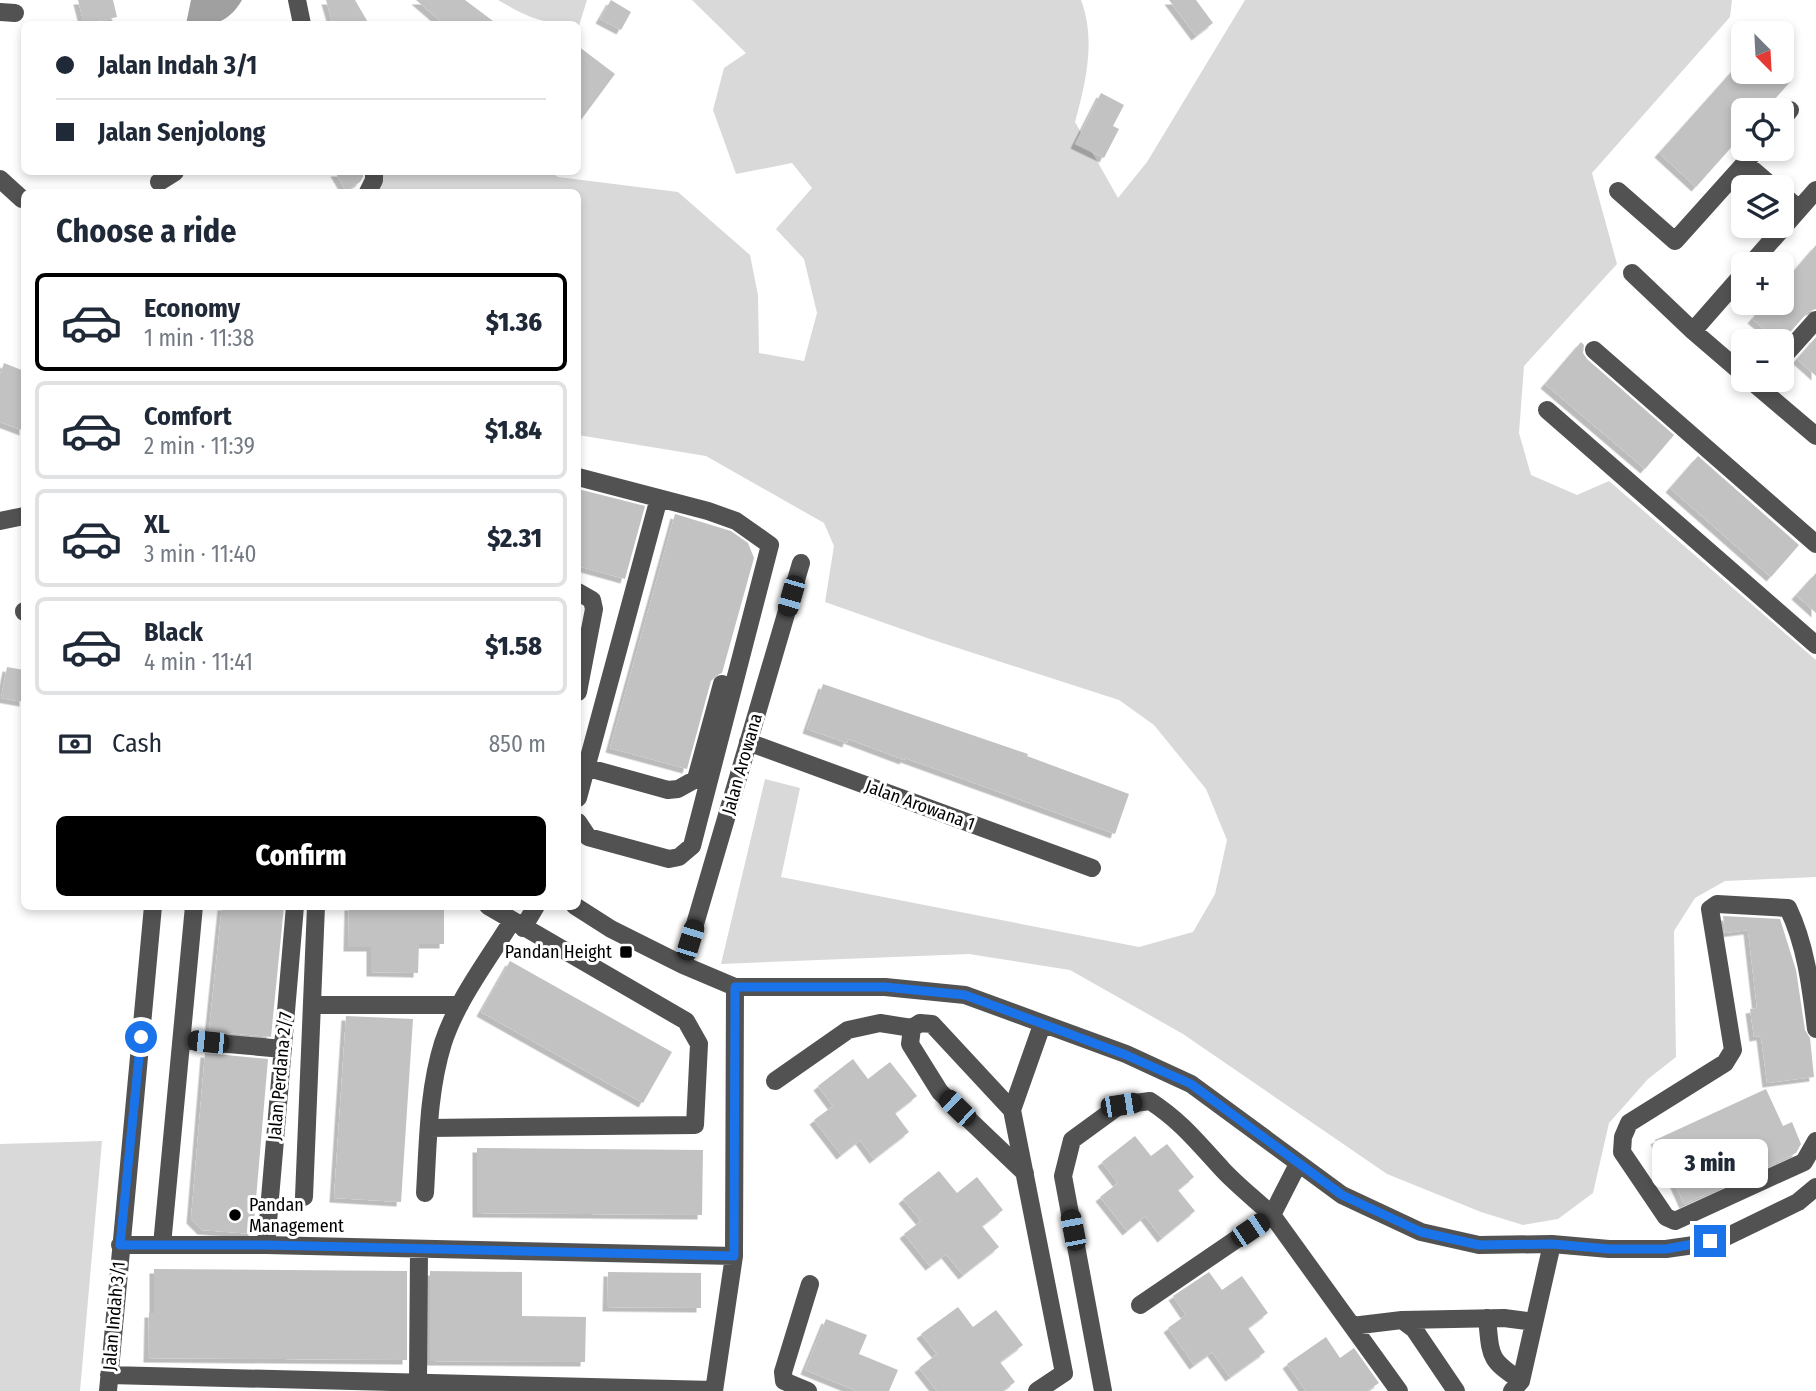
<!DOCTYPE html>
<html lang="en">
<head>
<meta charset="utf-8">
<style>
	:root { --surface:#fff; --page:#f6f6f7; --text:#1f2937; --muted:#747a83; --line:#e0e1e3; --accent:#000 }
	body { margin:0; font-family:"Fira Sans Condensed",sans-serif; background:var(--page); color:var(--text); height:100vh; display:flex; flex-direction:column; font-size:26px; white-space:nowrap }
	* { box-sizing:border-box; margin:0 }
	p { font-size:23px; color:var(--muted) }
	.icon { flex:none; width:38px; height:38px; fill:none; stroke:currentColor; stroke-width:2; stroke-linecap:round; stroke-linejoin:round }
	.map { position:relative; flex:1; overflow:hidden }
	.side { position:absolute; left:21px; top:189px; width:560px; height:721px; display:flex; flex-direction:column; background:var(--surface); border-radius:10px; box-shadow:0 4px 10px #0003 }
	.side>* { flex:none }
	.hud { position:absolute; left:21px; top:21px; width:560px; height:154px; border-radius:10px; box-shadow:0 4px 10px #0003; display:grid; align-content:center; height:154px; padding:0 35px; background:var(--surface) }
	.needle { width:46px; rotate:156deg }
	.tools { position:absolute; left:1731px; top:21px; display:grid; gap:14px }
	.tools a { display:grid; place-items:center; width:63px; height:63px; border-radius:10px; background:var(--surface); box-shadow:0 4px 10px #0003; font-size:35px }
	.end { position:absolute; width:32px; height:32px; margin:-16px; border:9px solid #1a73e8; background:#fff; box-shadow:0 0 0 4px #fff }
	.from { border-radius:50% }
	.bubble { position:absolute; height:49px; border-radius:10px; background:var(--surface); box-shadow:0 4px 10px #0003; font-size:23px; font-weight:800; line-height:49px; text-align:center }
	.car { position:absolute; width:21px; height:42px; margin:-21px -10px; border-radius:9px; box-shadow:0 0 5px 2px #0007; background:linear-gradient(#222 24%,#8ab4d8 0 40%,#222 0 76%,#8ab4d8 0 86%,#222 0) }
	.hud b { display:flex; align-items:center; gap:24px; height:66px; font-size:26px }
	.hud b+b { border-top:2px solid var(--line) }
	.hud i { width:18px; height:18px; background:var(--text) }
	ul { padding:0; list-style:none }
	li { display:flex; align-items:center; gap:21px; height:98px; margin:0 14px 10px; padding:0 21px; border:4px solid var(--line); border-radius:10px }
	li div { flex:1 }
	li b { display:block; font-size:26px }
	li em { font-style:normal; font-weight:800 }
	li.on { border-color:var(--accent) }
	li>.icon { width:63px; height:63px; stroke-width:1.5 }
	h2 { padding:0 35px; font-size:32px; line-height:84px }
	.pay { display:flex; align-items:center; gap:18px; height:77px; padding:0 35px; font-size:26px }
	.pay p { margin-inline-start:auto }
	.cta { display:flex; gap:14px; margin-top:auto; padding:14px 35px }
	.cta a { flex:1; height:80px; border-radius:10px; background:var(--accent); color:#fff; font-size:28px; font-weight:800; line-height:80px; text-align:center }
	.map>svg:first-child { display:block }
	.green { fill:#d9d9d9 }
	.water { fill:#a0a0a0 }
	.building { fill:#c2c2c2; filter:url(#shadow) }
	.lines { fill:none; stroke-linecap:round; stroke-linejoin:round }
	.minor { stroke:#525252; stroke-width:18 }
	.route { stroke:#1a73e8; stroke-width:9 }
	.poi-dot { fill:#000; stroke:#fff; stroke-width:2.5 }
	.labels { text-anchor:middle; stroke-width:6; stroke-linejoin:round; paint-order:stroke }
	.street-label { font-size:18px; fill:#000; stroke:#fff }
	.poi-label { font-size:18px; fill:#000; stroke:#fff; text-anchor:end }
</style>
</head>
<body>
<div class="map">
<svg width="1816" height="1391" viewBox="0 0 1816 1391">
	<defs>
		<filter id="shadow"><feDropShadow dx="-4.5" dy="4.5" stdDeviation="0" flood-color="#0004"/></filter>
	</defs>
	<rect width="100%" height="100%" fill="#fff"/>
	<!-- green -->
	<path class="green" d="M498,0H587L578,29V24C542,24 529,18 498,0Z
		M692,0H1081C1096,40 1086,82 1075,122L1118,198L1147,162L1245,0H1732L1730,17L1592,173L1617,264L1524,366L1519,433L1531,475L1577,495L1609,481L1816,660V877L1725,881L1695,898L1674,931L1676,1057L1648,1079L1609,1123L1593,1193L1558,1219L1523,1225L1481,1212L1387,1174L1183,1034L1070,970L969,954L721,964L765,779L800,788L781,877L1139,947L1193,932L1215,894L1227,840L1206,789L1154,725L1119,700L930,639L825,602L834,546L824,523L706,456L578,435V192H376L382,172H550L558,177L678,192L750,255L758,295L759,353L804,361L817,313L804,259L776,229L812,188L792,163L736,174L713,110L724,68L746,53Z
		M102,1141L80,1391H0V1144Z"/>
	<!-- water -->
	<path class="water" d="M191,0H242C227,25 213,25 186,24Z"/>
	<!-- building -->
	<path class="building" d="M78,0H113L117,17L84,24Z
		M326,0H355L369,24H333Z
		M416,0H465L497,24H444Z
		M611,0L631,12L621,30L600,19Z
		M1169,0H1196L1213,23L1196,36Z
		M578,46L615,74L578,124Z
		M1743,59V72H1778L1790,82L1765,110H1743V134L1696,187L1659,153Z
		M1101,93L1124,105L1113,126L1119,129L1104,158L1075,144Z
		M335,172H363V177L360,182L346,191Z
		M1816,245V309L1808,312L1782,341H1779L1752,319L1766,303H1782V285Z
		M1816,337V376L1797,359Z
		M1581,342L1584,345L1583,353L1587,359L1674,435L1645,469L1545,384Z
		M4,363L24,371V431L0,422V374Z
		M1698,456L1799,545L1771,577L1670,488Z
		M578,489L645,506L625,579L578,566Z
		M675,514L731,531L748,543L754,558L722,673L715,676L711,681L687,769L610,748Z
		M1816,573V613L1796,595Z
		M7,667L24,670V702L1,698Z
		M823,684L1028,754L1027,756L1129,794L1115,834L905,758L904,760L848,739L847,743L807,729Z
		M222,906H284L271,1037L209,1031Z
		M349,906H444V944H419L418,973L371,972V947H348Z
		M1723,916L1780,919L1796,970L1805,1030L1810,1038L1814,1077L1767,1083L1761,1036L1754,1037L1750,1009L1757,1008L1748,930L1725,933Z
		M510,961L672,1052L643,1103L481,1012Z
		M346,1016L413,1019L401,1202L334,1198Z
		M205,1053L268,1059L253,1234L202,1230L191,1219Z
		M853,1059L868,1079L890,1062L917,1096L895,1113L909,1132L874,1159L860,1140L841,1155L814,1120L833,1106L818,1086Z
		M1766,1089L1783,1126L1792,1122L1801,1144L1796,1153L1684,1204L1655,1140Z
		M1135,1136L1151,1156L1167,1144L1194,1177L1178,1190L1195,1211L1162,1238L1145,1216L1127,1231L1100,1197L1118,1183L1102,1162Z
		M477,1148L703,1150L702,1215L477,1213Z
		M939,1171L957,1193L977,1177L1003,1210L982,1226L999,1247L963,1275L946,1254L930,1266L904,1234L921,1221L903,1199Z
		M154,1269L407,1271V1360L148,1358L149,1313H154Z
		M430,1271L522,1272V1316L586,1317L585,1362L430,1361Z
		M608,1272L701,1273V1308L607,1307Z
		M1209,1272L1222,1290L1242,1276L1268,1313L1248,1328L1265,1352L1230,1377L1212,1352L1194,1365L1168,1328L1186,1315L1173,1296Z
		M958,1307L973,1327L996,1310L1023,1345L1000,1362L1015,1382L1003,1391H937L919,1368L937,1354L921,1334Z
		M826,1319L867,1335L859,1354L898,1370L889,1391H857L805,1370Z
		M1326,1337L1340,1358L1354,1348L1379,1383L1367,1391H1306L1287,1364Z"/>
	<g class="lines">
		<!-- minor -->
		<path class="minor" d="M297,0L302,24
			M0,12L15,13
			M1782,120L1790,110
			M1745,163L1757,149
			M0,179L22,199
			M159,182L175,172
			M1618,191L1675,241L1745,163L1773,187
			M368,192L374,180V172
			M1782,194L1799,209
			M1751,264L1816,190
			M1632,273L1693,331L1743,374
			M1693,331L1743,274
			M1594,350L1816,544
			M1782,358L1816,320
			M1750,380L1816,436
			M1547,410L1816,645
			M578,477L708,511L736,521L770,545L692,846L679,857L669,859L588,837L578,822
			M0,521L24,516
			M578,592L592,600L594,609L578,692
			M24,611V612
			M748,742L1092,868
			M585,767L668,790L678,789L696,779L722,684
			M578,798L659,498
			M575,906L611,929L683,965L735,987H885L965,995L1126,1054L1191,1084L1342,1195L1421,1232L1479,1245L1552,1244L1609,1249H1666L1694,1245L1726,1237L1798,1202L1816,1187
			M523,928L536,906
			M683,965L801,563
			M312,1005H460
			M912,1028L910,1044L940,1092L1025,1173
			M1816,1029C1811,989 1806,945 1788,908L1717,904L1710,909L1733,1050L1725,1063L1629,1123L1623,1137L1622,1152L1666,1217L1675,1221L1804,1162L1816,1141
			M183,1040L283,1049
			M775,1081L848,1030L880,1023L912,1028L920,1023L932,1024L1012,1110
			M429,1128L695,1125L699,1044L686,1021L488,906
			M1298,1164L1272,1215L1399,1391
			M425,1193C428,1143 428,1091 443,1043C457,1000 488,960 512,921
			M304,1197L316,906
			M120,1245H266L734,1256
			M162,1245L194,906
			M266,1245L295,906
			M1487,1318C1491,1357 1488,1359 1521,1381
			M1402,1320L1504,1318L1534,1322
			M1352,1326L1402,1320L1414,1329L1456,1391
			M109,1375L714,1390
			M418,1382L419,1251
			M108,1391L153,906
			M714,1391L734,1256L735,987
			M808,1391L784,1381L783,1372L810,1284
			M1037,1391L1064,1373L1012,1110L1042,1025
			M1103,1391L1063,1176L1072,1140L1120,1105L1150,1101C1181,1121 1198,1143 1223,1170C1238,1186 1256,1200 1272,1215L1140,1305
			M1512,1391L1521,1381L1552,1244"/>
	</g>
	<g class="lines">
		<!-- route -->
		<path class="route" d="M141,1037L120,1245H266L734,1256L735,987H885L965,995L1126,1055L1191,1084L1342,1195L1421,1232L1479,1245L1552,1244L1609,1249H1666L1710,1241"/>
	</g>
	<!-- markers -->
	<g class="poi-dot">
		<rect x="619" y="945" width="14" height="14" rx="3.5"/>
		<circle cx="235" cy="1215" r="7"/>
	</g>
	<g class="labels">
		<!-- street labels -->
		<g class="street-label">
			<text transform="translate(742 764) rotate(-74)" y="6">Jalan Arowana</text>
			<text transform="translate(920 805) rotate(20)" y="6">Jalan Arowana 1</text>
			<text transform="translate(280 1076) rotate(-85)" y="6">Jalan Perdana 2/7</text>
			<text transform="translate(114 1316) rotate(-85)" y="6">Jalan Indah 3/1</text>
		</g>
		<!-- poi labels -->
		<g class="poi-label">
			<text x="612" y="958">Pandan Height</text>
			<text x="249" y="1211" text-anchor="start">Pandan<tspan x="249" dy="21">Management</tspan></text>
		</g>
	</g>
</svg>
<div class="tools">
<a><svg class="needle" viewBox="-14 -14 28 28"><path d="M0-13l5 13h-10z" fill="#e53935"/><path d="M0 13l5-13h-10z" fill="#747a83"/></svg></a>
<a><svg class="icon" aria-label="locate" viewBox="0 0 24 24"><circle cx="12" cy="12" r="6"/><path d="M12 2v4M12 18v4M2 12h4M18 12h4"/></svg></a>
<a><svg class="icon" aria-label="layers" viewBox="0 0 24 24"><path d="M12 4l9 5-9 5-9-5zM3 14l9 5 9-5"/></svg></a>
<a>+</a>
<a>−</a>
</div>
<i class="end from" style="left:141px;top:1037px"></i>
<i class="end" style="left:1710px;top:1241px"></i>
<div class="bubble" style="left:1652px;top:1139px;width:116px">3 min</div>
<i class="car" style="left:791px;top:596px;rotate:196deg"></i>
<i class="car" style="left:690px;top:940px;rotate:17deg"></i>
<i class="car" style="left:208px;top:1042px;rotate:276deg"></i>
<i class="car" style="left:1121px;top:1105px;rotate:81deg"></i>
<i class="car" style="left:957px;top:1108px;rotate:314deg"></i>
<i class="car" style="left:1073px;top:1230px;rotate:349deg"></i>
<i class="car" style="left:1250px;top:1230px;rotate:56deg"></i>
<div class="hud">
<b><i class="from"></i>Jalan Indah 3/1</b>
<b><i></i>Jalan Senjolong</b>
</div>
<section class="side">
<h2>Choose a ride</h2>
<ul>
<li class="on"><svg class="icon" aria-label="car" viewBox="0 0 24 24"><path d="M5 17H2v-5l4-1 3-4h7l3 4 3 1v5h-3M9 17h6M6 11h13"/><circle cx="7" cy="17" r="2"/><circle cx="17" cy="17" r="2"/></svg><div><b>Economy</b><p>1 min · 11:38</p></div><em>$1.36</em></li>
<li><svg class="icon" aria-label="car" viewBox="0 0 24 24"><path d="M5 17H2v-5l4-1 3-4h7l3 4 3 1v5h-3M9 17h6M6 11h13"/><circle cx="7" cy="17" r="2"/><circle cx="17" cy="17" r="2"/></svg><div><b>Comfort</b><p>2 min · 11:39</p></div><em>$1.84</em></li>
<li><svg class="icon" aria-label="car" viewBox="0 0 24 24"><path d="M5 17H2v-5l4-1 3-4h7l3 4 3 1v5h-3M9 17h6M6 11h13"/><circle cx="7" cy="17" r="2"/><circle cx="17" cy="17" r="2"/></svg><div><b>XL</b><p>3 min · 11:40</p></div><em>$2.31</em></li>
<li><svg class="icon" aria-label="car" viewBox="0 0 24 24"><path d="M5 17H2v-5l4-1 3-4h7l3 4 3 1v5h-3M9 17h6M6 11h13"/><circle cx="7" cy="17" r="2"/><circle cx="17" cy="17" r="2"/></svg><div><b>Black</b><p>4 min · 11:41</p></div><em>$1.58</em></li>
</ul>
<div class="pay"><svg class="icon" aria-label="cash" viewBox="0 0 24 24"><path d="M3 7h18v10H3z"/><circle cx="12" cy="12" r="2"/></svg>Cash<p>850 m</p></div>
<div class="cta"><a>Confirm</a></div>
</section>
</div>
</body>
</html>
